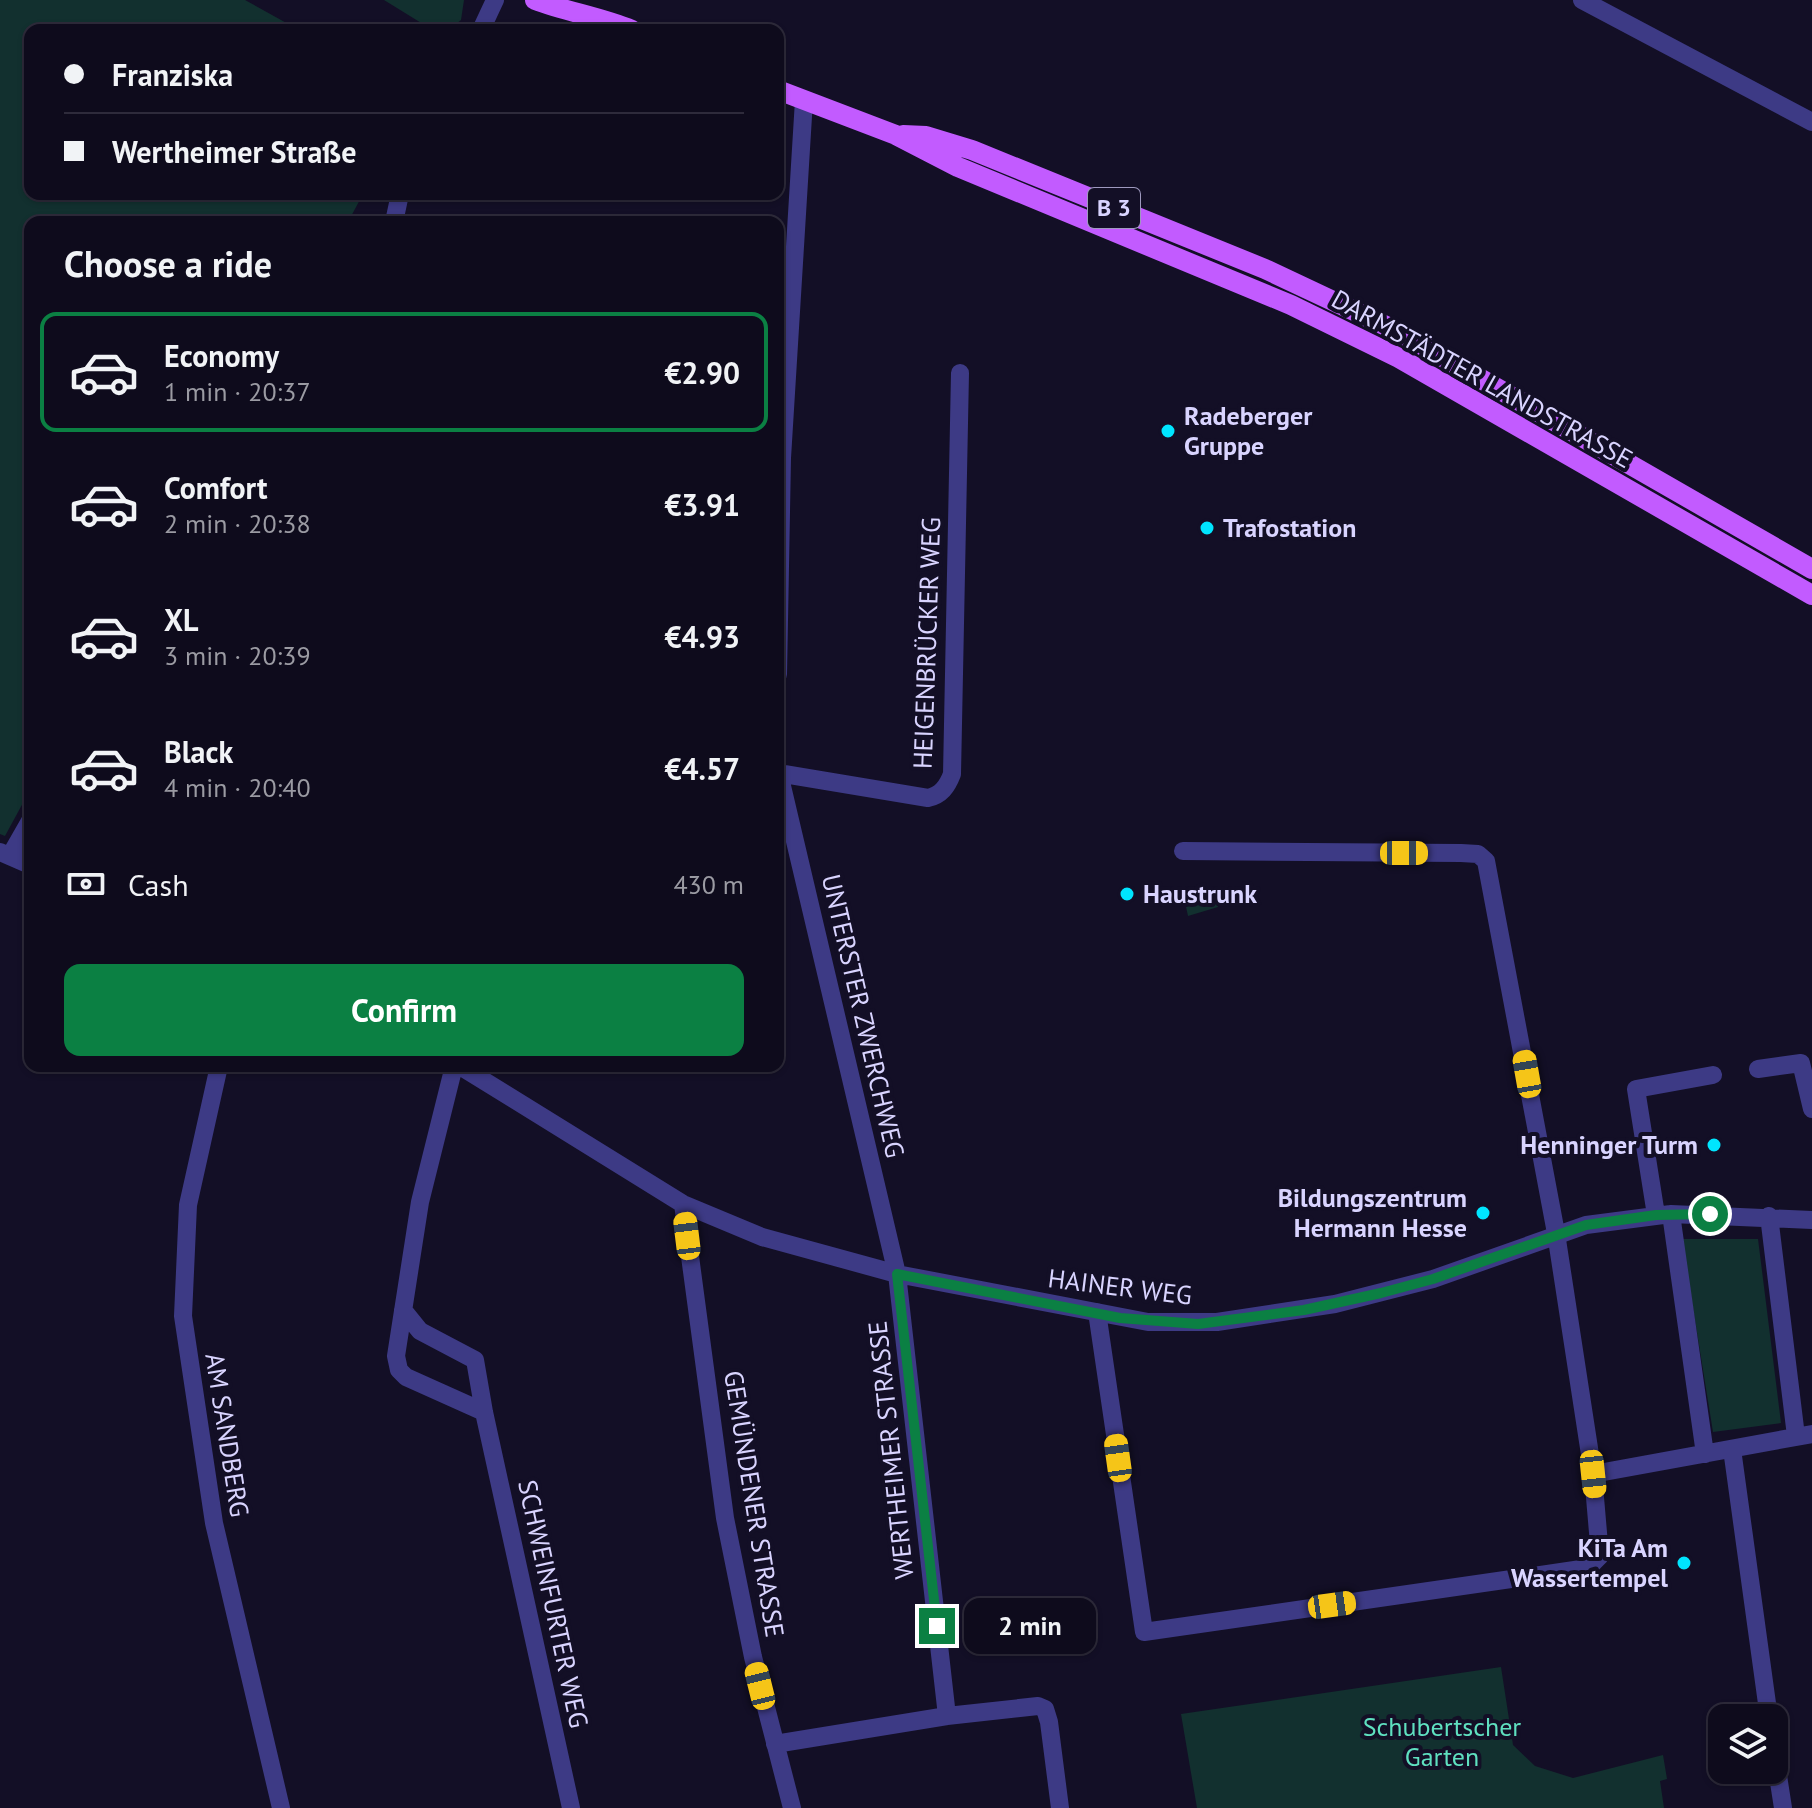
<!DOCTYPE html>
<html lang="en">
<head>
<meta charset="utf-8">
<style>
	:root { --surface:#0e0b1c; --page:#1c1929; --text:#f1f3f6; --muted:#9b9ba3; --line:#2e2b3b; --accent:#0b8043 }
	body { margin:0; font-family:"PT Sans",sans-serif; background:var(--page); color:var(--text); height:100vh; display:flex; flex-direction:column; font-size:30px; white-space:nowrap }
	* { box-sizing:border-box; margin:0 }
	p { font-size:26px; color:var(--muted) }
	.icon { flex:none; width:44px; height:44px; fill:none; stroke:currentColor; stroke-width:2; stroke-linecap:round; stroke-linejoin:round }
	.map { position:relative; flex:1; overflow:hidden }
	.sheet { position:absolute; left:24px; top:216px; width:760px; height:856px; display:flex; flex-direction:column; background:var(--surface); border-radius:16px; box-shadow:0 2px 6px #0004,0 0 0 2px var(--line) }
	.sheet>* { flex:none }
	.banner { position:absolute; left:24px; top:24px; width:760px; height:176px; border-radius:16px; box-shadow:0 2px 6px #0004,0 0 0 2px var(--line); display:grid; align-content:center; height:176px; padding:0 40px; background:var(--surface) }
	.tools { position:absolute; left:1708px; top:1704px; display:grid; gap:16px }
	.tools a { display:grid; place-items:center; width:80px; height:80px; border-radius:16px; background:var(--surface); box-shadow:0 2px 6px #0004,0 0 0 2px var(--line); font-size:40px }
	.end { position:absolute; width:36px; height:36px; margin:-18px; border:10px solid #0b8043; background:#fff; box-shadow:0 0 0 4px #fff }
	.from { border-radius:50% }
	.bubble { position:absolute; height:56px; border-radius:16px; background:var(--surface); box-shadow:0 2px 6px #0004,0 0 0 2px var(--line); font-size:26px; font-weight:700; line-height:56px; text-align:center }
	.car { position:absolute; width:24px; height:48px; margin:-24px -12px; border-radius:10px; box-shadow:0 0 6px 2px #0007; background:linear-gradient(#f5c518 24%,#345 0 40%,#f5c518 0 76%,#345 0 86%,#f5c518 0) }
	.banner b { display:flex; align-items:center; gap:28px; height:76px; font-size:30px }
	.banner b+b { border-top:2px solid var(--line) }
	.banner i { width:20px; height:20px; background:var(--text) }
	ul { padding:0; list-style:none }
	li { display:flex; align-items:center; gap:24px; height:120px; margin:0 16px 12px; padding:0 24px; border:4px solid transparent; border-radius:16px }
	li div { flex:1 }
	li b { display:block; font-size:30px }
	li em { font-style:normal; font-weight:700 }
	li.selected { border-color:var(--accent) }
	li>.icon { width:72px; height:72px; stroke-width:1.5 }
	h2 { padding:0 40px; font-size:36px; line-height:96px }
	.pay { display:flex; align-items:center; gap:20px; height:88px; padding:0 40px; font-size:30px }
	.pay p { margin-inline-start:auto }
	.button { display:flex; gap:16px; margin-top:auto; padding:16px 40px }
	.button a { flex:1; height:92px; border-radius:16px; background:var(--accent); color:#fff; font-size:32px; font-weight:700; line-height:92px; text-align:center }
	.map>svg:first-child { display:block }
	.green { fill:#12302f }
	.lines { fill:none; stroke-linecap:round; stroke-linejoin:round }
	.street { stroke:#3d3a85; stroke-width:18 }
	.primary { stroke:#c25bff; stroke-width:20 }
	.route { stroke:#0b8043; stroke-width:10 }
	.poi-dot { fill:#00e5ff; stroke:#130f26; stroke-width:3 }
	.labels { text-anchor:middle; stroke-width:8; stroke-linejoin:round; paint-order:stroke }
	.shield { fill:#130f26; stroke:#9e99be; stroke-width:2 }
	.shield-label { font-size:24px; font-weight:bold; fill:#d9d4ff }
	.street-label { font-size:26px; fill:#d9d4ff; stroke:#130f26 }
	.poi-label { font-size:26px; font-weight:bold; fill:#d9d4ff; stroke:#130f26; text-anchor:start }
	.park-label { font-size:26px; fill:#5fe0c0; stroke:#130f26 }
</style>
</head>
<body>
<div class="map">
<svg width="1812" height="1808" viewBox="0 0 1812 1808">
	<rect width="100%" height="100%" fill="#130f26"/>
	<!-- green -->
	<path class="green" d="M0,0H245L299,30H30V194H363L348,222H30V790L5,836L0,834Z
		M384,0H464L461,20L451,28L431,29Z
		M1182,888H1216L1218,907L1188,916Z
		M1682,1239H1758L1781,1423L1713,1432Z
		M1501,1667L1513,1745L1535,1766L1573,1778L1663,1755L1667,1779L1660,1781L1664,1808H1197L1181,1714Z"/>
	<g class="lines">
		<!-- street -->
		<path class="street" d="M1582,0L1812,122
			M481,30L495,0
			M394,222L400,194
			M778,674L782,458L804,100
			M778,769L897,1274L947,1716
			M778,773L928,798C941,795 947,787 952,774L960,373
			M0,852L30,865
			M10,856L30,821
			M219,1066L188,1205L183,1316L214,1523L281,1808
			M454,1066L420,1202L396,1356L399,1370L406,1377L484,1412
			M460,1066L683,1204L762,1237L897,1274L1148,1322H1217L1335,1304L1433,1279L1586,1225L1671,1214L1812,1220
			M1758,1069L1801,1063L1812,1109
			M683,1204L725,1518L753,1657L792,1808
			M1671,1214L1705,1454
			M1656,1215L1636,1089L1713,1075
			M1769,1216L1796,1436
			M403,1310L420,1331L475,1360L484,1412L571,1808
			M1097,1312L1144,1632L1588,1568L1600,1556L1593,1474L1556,1233L1486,861L1478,854L1461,853L1183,851
			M1732,1449L1769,1718
			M1593,1474L1812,1434
			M775,1744L947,1716L1038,1706L1045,1709L1049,1722L1060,1808
			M1774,1750L1783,1808"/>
		<!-- primary -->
		<path class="primary" d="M535,0C567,12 600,17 632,30
			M778,90L896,135L958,167L1291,305L1399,358L1812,595
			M903,135L926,136L972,150L1265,269L1401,333L1812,569"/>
	</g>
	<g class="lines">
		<!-- route -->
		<path class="route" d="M937,1626L897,1274L1120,1318L1198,1324L1304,1310L1381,1293L1433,1279L1586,1225L1656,1215L1710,1214"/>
	</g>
	<!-- markers -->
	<g class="poi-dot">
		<circle cx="1168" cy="431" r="8"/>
		<circle cx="1207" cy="528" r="8"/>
		<circle cx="1127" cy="894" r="8"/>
		<circle cx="1714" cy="1145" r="8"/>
		<circle cx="1483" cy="1213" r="8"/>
		<circle cx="1684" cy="1563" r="8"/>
	</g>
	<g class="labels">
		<!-- shield labels -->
		<rect class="shield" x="1088" y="188" width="52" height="40" rx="6"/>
		<g class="shield-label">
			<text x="1114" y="216">B 3</text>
		</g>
		<!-- street labels -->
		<g class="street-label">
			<text transform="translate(1482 379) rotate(29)" y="9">DARMSTÄDTER LANDSTRASSE</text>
			<text transform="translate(927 643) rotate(-88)" y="9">HEIGENBRÜCKER WEG</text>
			<text transform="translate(863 1016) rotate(77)" y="9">UNTERSTER ZWERCHWEG</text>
			<text transform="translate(1120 1287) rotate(7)" y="9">HAINER WEG</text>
			<text transform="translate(227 1435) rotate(81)" y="9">AM SANDBERG</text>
			<text transform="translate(891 1450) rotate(-96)" y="9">WERTHEIMER STRASSE</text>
			<text transform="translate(754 1504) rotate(81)" y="9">GEMÜNDENER STRASSE</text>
			<text transform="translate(553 1604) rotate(78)" y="9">SCHWEINFURTER WEG</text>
		</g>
		<!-- poi labels -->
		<g class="poi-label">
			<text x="1184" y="425">Radeberger<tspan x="1184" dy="30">Gruppe</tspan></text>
			<text x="1223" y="537">Trafostation</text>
			<text x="1143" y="903">Haustrunk</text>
			<text x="1698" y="1154" text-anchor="end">Henninger Turm</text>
			<text x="1467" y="1207" text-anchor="end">Bildungszentrum<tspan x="1467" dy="30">Hermann Hesse</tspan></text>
			<text x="1668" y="1557" text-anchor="end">KiTa Am<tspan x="1668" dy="30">Wassertempel</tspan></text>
		</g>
		<!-- park labels -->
		<g class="park-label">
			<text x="1442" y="1736">Schubertscher<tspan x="1442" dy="30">Garten</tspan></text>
		</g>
	</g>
</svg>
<div class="tools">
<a><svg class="icon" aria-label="layers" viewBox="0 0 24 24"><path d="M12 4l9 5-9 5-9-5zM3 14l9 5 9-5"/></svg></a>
</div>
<i class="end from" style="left:1710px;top:1214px"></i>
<i class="end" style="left:937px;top:1626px"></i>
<div class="bubble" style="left:964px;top:1598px;width:132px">2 min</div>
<i class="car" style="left:1404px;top:853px;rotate:90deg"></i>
<i class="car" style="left:1527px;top:1074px;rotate:350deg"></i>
<i class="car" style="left:687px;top:1236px;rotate:353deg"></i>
<i class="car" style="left:1118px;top:1458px;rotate:352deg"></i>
<i class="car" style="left:1593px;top:1474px;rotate:174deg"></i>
<i class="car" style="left:1332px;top:1605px;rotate:82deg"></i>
<i class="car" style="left:760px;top:1686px;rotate:346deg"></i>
<div class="banner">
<b><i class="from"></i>Franziska</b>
<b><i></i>Wertheimer Straße</b>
</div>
<section class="sheet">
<h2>Choose a ride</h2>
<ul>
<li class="selected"><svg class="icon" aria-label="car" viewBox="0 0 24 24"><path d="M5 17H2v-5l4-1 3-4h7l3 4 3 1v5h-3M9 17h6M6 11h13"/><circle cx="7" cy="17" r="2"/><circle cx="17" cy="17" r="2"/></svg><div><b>Economy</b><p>1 min · 20:37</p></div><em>€2.90</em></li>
<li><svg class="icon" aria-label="car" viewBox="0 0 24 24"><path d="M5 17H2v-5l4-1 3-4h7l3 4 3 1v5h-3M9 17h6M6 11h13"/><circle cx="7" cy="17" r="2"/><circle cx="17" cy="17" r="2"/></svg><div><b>Comfort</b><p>2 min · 20:38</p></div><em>€3.91</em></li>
<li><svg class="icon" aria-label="car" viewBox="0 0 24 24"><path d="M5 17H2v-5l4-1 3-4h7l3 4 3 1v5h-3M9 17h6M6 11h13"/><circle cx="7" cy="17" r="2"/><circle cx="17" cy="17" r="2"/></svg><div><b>XL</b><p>3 min · 20:39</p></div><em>€4.93</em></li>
<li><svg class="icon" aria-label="car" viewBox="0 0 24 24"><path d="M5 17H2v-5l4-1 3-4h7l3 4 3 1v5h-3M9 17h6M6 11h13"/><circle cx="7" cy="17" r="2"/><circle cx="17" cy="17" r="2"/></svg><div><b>Black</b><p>4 min · 20:40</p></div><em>€4.57</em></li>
</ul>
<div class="pay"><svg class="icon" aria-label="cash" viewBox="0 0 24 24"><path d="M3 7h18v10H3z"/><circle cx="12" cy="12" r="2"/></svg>Cash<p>430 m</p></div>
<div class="button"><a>Confirm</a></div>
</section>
</div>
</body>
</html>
